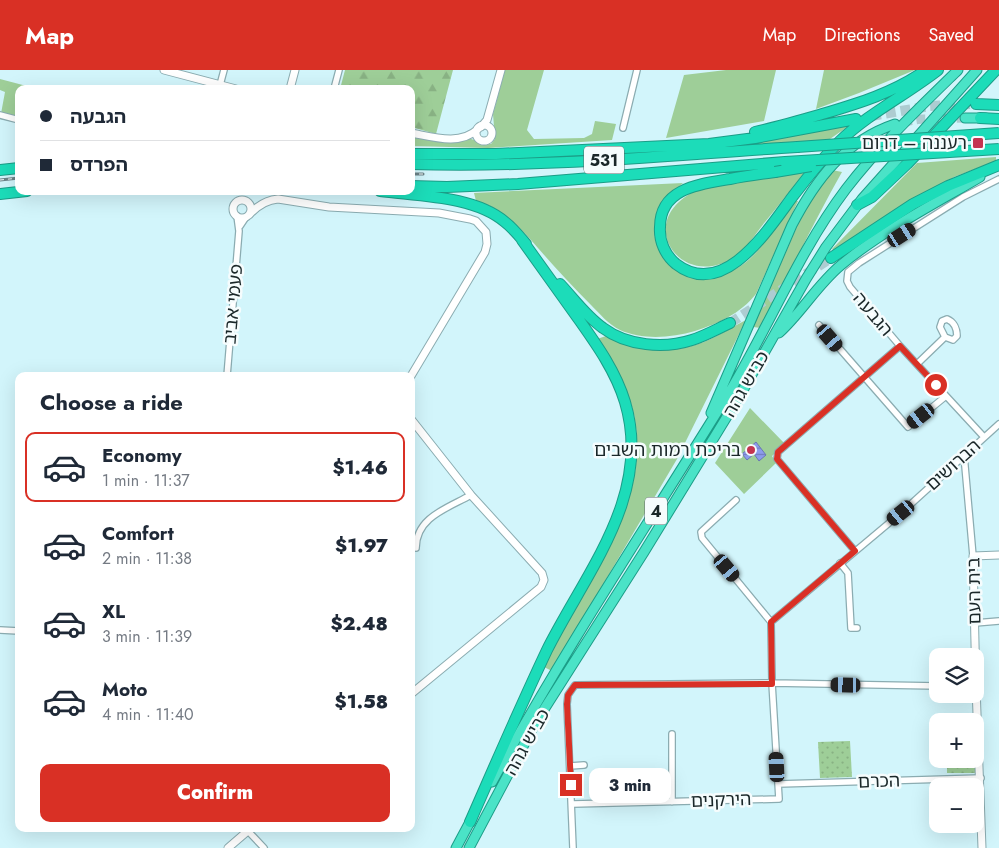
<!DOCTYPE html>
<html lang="en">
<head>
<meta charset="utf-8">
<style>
	:root { --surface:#fff; --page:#f6f6f7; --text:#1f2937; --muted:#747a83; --line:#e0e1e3; --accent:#d93025 }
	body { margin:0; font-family:Jost,"Noto Sans Hebrew",sans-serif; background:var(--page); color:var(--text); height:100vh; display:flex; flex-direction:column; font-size:19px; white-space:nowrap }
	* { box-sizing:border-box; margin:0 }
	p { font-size:16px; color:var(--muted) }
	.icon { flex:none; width:28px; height:28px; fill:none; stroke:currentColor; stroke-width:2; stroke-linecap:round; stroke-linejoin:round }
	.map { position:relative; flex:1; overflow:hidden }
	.drawer { position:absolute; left:15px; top:302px; width:400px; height:460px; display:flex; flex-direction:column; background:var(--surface); border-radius:10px; box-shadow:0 5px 20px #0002 }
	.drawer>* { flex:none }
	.banner { position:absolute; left:15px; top:15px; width:400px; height:110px; border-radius:10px; box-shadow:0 5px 20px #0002; display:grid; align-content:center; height:110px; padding:0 25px; background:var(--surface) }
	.tools { position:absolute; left:929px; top:578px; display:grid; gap:10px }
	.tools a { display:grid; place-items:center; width:55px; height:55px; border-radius:10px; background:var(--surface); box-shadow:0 5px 20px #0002; font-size:25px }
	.end { position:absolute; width:22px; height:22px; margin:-11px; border:6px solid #d93025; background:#fff; box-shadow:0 0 0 2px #fff }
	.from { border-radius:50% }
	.bubble { position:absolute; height:35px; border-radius:10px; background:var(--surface); box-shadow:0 5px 20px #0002; font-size:16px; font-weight:800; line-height:35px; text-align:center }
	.car { position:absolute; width:15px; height:30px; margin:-15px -8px; border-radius:6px; box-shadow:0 0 4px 1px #0007; background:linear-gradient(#222 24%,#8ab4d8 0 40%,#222 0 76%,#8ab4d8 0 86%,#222 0) }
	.banner b { display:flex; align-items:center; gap:18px; height:48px; font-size:19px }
	.banner b+b { border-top:1px solid var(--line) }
	.banner i { width:12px; height:12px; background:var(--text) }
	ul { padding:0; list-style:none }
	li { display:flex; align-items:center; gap:15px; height:70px; margin:0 10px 8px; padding:0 15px; border:2px solid transparent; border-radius:10px }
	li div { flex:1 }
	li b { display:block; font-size:19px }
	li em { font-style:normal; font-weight:800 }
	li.selected { border-color:var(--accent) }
	li>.icon { width:45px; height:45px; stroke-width:1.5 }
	h2 { padding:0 25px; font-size:22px; line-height:60px }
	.button { display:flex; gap:10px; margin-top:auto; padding:10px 25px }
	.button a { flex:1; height:58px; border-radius:10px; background:var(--accent); color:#fff; font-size:20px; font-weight:800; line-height:58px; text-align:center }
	header { display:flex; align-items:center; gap:30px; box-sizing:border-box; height:70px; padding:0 25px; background:var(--accent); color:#fff }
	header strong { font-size:24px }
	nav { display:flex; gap:28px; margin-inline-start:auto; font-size:18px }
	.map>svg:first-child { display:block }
	.grass { fill:#9ece98 }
	.forest { fill:url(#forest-firs) }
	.park { fill:url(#park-dots) }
	.water { fill:url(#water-rules); stroke:#6a78b2 }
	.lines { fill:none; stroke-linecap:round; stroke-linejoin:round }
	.trunk-tunnel { stroke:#adccd1; stroke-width:9; stroke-dasharray:9 4.5; stroke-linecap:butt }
	.motorway-tunnel { stroke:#adccd1; stroke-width:10; stroke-dasharray:10 5; stroke-linecap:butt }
	.minor-casing { stroke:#8bacb1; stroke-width:8 }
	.tertiary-casing { stroke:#8bacb1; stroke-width:9 }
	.trunk-casing { stroke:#1b9d87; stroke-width:11 }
	.motorway-casing { stroke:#1b9d87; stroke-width:12 }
	.minor { stroke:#fff; stroke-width:5.5 }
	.tertiary { stroke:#fff; stroke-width:7 }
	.trunk { stroke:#4ae3c7; stroke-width:9 }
	.motorway { stroke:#1cdcb9; stroke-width:10 }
	.rail-casing { stroke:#6b8286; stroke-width:3 }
	.rail { stroke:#f5fcfd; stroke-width:1; stroke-dasharray:4; stroke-linecap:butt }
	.motorway-bridge-casing { stroke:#1b9d87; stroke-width:12; stroke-linecap:butt }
	.motorway-bridge { stroke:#1cdcb9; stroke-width:10 }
	.route { stroke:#d93025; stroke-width:6 }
	.poi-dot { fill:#c43450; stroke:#f5fcfd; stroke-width:2 }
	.labels { text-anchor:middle; stroke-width:5; stroke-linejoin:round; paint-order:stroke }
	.shield { fill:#f5fcfd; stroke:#5c6769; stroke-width:1 }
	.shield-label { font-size:16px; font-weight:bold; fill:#1a2729 }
	.poi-label { font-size:18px; fill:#1a2729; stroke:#f5fcfd; text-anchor:end }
	.street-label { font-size:18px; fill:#1a2729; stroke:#f5fcfd }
</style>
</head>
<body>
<header>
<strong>Map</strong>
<nav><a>Map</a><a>Directions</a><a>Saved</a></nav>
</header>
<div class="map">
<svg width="999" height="778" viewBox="0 0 999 778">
	<defs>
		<pattern id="forest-firs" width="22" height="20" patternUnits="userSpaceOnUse" patternTransform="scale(1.25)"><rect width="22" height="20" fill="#9ece98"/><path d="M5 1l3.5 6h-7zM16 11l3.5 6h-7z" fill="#88b183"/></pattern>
		<pattern id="park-dots" width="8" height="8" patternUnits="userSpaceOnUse" patternTransform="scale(1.25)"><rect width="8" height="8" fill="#9ece98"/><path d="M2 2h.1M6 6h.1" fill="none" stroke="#88b183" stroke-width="1.8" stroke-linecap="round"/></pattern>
		<pattern id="water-rules" width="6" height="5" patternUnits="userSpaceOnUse" patternTransform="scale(1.25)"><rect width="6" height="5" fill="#8c9bed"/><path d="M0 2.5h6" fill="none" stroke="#727ec0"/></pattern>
	</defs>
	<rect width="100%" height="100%" fill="#d2f5fb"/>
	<!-- grass -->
	<path class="grass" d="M505,0H544L527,60L534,69L584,68L592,64L595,51L616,54L612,70L488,78L411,76V64L468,68C476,70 482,75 491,74L495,69L493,44Z
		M726,0H776L764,51L666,68L684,5Z
		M824,0H915L859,23L816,39Z
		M0,9L38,19H19V63H16V52L0,49L5,22L0,20Z
		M856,51L827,71L713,78Z
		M996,87V91L954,107L905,133L834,181L832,179L917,93Z
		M832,100L842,102C813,153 788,207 761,258L753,257L802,145L813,125Z
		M806,101C792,118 779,135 765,152C756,163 747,178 735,187C680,223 630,148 700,119Z
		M683,113C679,117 674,120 671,123C659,136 648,162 659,178C665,187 674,194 681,202C695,201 720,203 732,200C756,193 779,150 792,130L798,131L756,224C740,244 719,253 695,261C671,268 642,270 620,260C609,255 599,243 591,235C570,214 550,192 531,170C514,152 500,137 476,131L474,123Z
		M746,250L677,389L552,601L544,597C558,571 571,545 586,520C617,464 647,411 634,344C628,316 611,293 597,269L606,266C636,283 673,284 704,272C719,266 732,257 746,250Z
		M750,338L785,374L772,386L776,393L744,424L715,393Z"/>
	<!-- forest -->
	<path class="forest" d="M345,0H453L436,64L411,57V19H340Z"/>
	<!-- park -->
	<path class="park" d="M850,671L852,707L820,708L818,672Z
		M947,689H975V703H947Z"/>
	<!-- water -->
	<path class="water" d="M756,372L766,385L759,391L754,384L747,390L742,384Z"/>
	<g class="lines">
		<!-- trunk-tunnel -->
		<path class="trunk-tunnel" d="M903,52L922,49L965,48"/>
		<!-- motorway-tunnel -->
		<path class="motorway-tunnel" d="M871,46L930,36L970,34
			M730,253L831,188"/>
		<!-- minor casing -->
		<g class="minor-casing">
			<path id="minor" d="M220,15L224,0
				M334,19L339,0
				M0,45L19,50
				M623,58L637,0
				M240,156L246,147
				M947,249C954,252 957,259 957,266L953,270L945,267L940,257L942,251Z
				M819,255L908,357L946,326
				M917,294L945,267
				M227,306L239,161L237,146
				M984,367L900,276L850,217L847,211L848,202L859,193L963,127L999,109
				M964,385L973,486
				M736,430L701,462L702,468L771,552
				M416,478C416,447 448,438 471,425
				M855,481L777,389L778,382L900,276
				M840,493L848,503L851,558H857
				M975,553L999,551
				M0,560L19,561
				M672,664V732
				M570,696L584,695
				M778,714L981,708
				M573,734L779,729L772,613L771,552L901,443L999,354
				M248,761L264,778
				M573,778L567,634L568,625L575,615L772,613L938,616"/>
		</g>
		<!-- tertiary casing -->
		<g class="tertiary-casing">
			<path id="tertiary" d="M164,0L236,19
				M290,19L295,0
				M476 63a8 8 0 1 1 16 0a8 8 0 1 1-16 0Z
				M481,57L487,50L501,0
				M411,63C433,67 460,76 478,59
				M233 139a9 9 0 1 1 18 0a9 9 0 1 1-18 0Z
				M249,145C257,136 266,130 278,129L329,137L439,143L470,149L476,151L486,162L487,174L485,182L411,306
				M411,349L471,425L542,503L544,510L541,517L411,624
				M228,778L250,759
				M982,778L976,617L973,486L999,485"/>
		</g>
		<!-- trunk casing -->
		<g class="trunk-casing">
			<path id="trunk" d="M965,48H986
				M779,263C802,242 817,215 841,195C882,161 934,134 980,107
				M711,343L792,155C816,109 845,71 895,54
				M492,712C563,582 646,457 724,331C767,262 797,184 846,119C879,76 919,38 958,0
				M456,778L472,748
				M469,778L536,652L644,482L742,322L806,209L826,177L862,129L977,0"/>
		</g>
		<!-- motorway casing -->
		<g class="motorway-casing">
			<path id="motorway" d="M976,34L999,35
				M980,48L999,49
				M755,62C777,57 798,51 819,45C856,34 894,23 926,0
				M411,84H496L709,74L755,68L856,49
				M411,94C540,98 669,85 797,77
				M0,100L19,98
				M775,102C760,104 745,106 730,109C700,114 660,118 660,157C659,171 665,185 676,194C724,231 769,158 793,126C808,107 822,88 840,71C869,43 906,25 938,0
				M411,116L447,117L518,114L785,92
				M380,121C419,126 475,126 505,152C513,158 520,167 526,174
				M0,124L27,121
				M857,135L872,127L907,94L996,0
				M831,188L913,134L948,116L999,95
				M560,214C574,229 586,246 603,258C627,276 664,279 692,270C705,266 717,259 730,253
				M470,752C495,695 520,637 547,580C586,502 653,425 625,332C615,299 594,271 575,244C557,219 540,195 522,170"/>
		</g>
		<!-- minor -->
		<use href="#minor" class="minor"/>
		<!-- tertiary -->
		<use href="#tertiary" class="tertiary"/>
		<!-- trunk -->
		<use href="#trunk" class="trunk"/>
		<!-- motorway -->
		<use href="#motorway" class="motorway"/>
		<!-- rail casing -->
		<g class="rail-casing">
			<path id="rail" d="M411,104H423
				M0,110L19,108"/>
		</g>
		<!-- rail -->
		<use href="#rail" class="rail"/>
		<!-- motorway-bridge casing -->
		<g class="motorway-bridge-casing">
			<path id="motorway-bridge" d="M797,77L999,63
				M785,92L999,79
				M775,102L811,96"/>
		</g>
		<!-- motorway-bridge -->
		<use href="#motorway-bridge" class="motorway-bridge"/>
	</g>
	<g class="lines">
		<!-- route -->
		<path class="route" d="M571,715L567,634L568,625L575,615L772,614L771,552L855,481L777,389L778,382L900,276L936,315"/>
	</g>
	<!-- markers -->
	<g class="poi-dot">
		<rect x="972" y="67" width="12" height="12" rx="2.5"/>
		<circle cx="751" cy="380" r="5"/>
	</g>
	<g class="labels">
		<!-- shield labels -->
		<g class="shield">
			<rect x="584" y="76.5" width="40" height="27" rx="4"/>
			<rect x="645" y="427.5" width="22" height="27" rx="4"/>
		</g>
		<g class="shield-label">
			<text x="604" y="96">531</text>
			<text x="656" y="447">4</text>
		</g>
		<!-- poi labels -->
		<g class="poi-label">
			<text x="967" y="79">רעננה – דרום</text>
			<text x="741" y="386">בריכת רמות השבים</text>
		</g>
		<!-- street labels -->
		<g class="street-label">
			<text transform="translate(233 234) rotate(-85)" y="6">פעמי אביב</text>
			<text transform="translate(873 244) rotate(50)" y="6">הגבעה</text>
			<text transform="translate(746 314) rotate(-60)" y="6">כביש גהה</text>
			<text transform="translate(953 395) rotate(-42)" y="6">הברושים</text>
			<text transform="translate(974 521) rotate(-91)" y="6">בית העם</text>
			<text transform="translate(527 672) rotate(-61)" y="6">כביש גהה</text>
			<text transform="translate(879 711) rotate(-2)" y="6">הכרם</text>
			<text transform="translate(721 730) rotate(-2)" y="6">הירקנים</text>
		</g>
	</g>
</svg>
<div class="tools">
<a><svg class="icon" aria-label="layers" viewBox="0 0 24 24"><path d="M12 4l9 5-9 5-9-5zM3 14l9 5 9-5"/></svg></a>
<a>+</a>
<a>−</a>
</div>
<i class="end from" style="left:936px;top:315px"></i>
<i class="end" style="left:571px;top:715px"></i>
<div class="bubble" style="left:589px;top:698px;width:82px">3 min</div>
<i class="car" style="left:902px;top:165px;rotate:58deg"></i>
<i class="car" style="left:830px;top:268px;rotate:139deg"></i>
<i class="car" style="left:921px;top:346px;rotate:232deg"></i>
<i class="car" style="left:901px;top:443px;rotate:231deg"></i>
<i class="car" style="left:727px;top:498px;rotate:140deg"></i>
<i class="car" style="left:846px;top:615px;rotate:271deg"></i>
<i class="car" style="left:777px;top:697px;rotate:357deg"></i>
<div class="banner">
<b><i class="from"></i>הגבעה</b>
<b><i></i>הפרדס</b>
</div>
<section class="drawer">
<h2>Choose a ride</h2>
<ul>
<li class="selected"><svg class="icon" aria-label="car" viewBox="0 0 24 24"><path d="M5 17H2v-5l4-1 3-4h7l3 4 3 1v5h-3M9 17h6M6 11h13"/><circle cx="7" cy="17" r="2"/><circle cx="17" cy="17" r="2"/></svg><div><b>Economy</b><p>1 min · 11:37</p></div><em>$1.46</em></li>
<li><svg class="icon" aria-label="car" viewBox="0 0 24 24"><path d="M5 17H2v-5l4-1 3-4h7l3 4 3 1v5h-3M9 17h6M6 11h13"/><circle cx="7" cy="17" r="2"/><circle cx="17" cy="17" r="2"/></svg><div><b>Comfort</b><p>2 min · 11:38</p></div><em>$1.97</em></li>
<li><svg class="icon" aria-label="car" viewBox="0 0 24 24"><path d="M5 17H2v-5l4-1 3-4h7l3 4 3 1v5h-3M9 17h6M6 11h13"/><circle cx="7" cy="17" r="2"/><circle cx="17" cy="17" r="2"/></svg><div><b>XL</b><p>3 min · 11:39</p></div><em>$2.48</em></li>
<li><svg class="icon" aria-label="car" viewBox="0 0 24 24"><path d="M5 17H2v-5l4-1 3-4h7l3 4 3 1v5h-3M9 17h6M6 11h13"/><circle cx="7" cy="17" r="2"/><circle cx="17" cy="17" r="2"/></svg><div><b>Moto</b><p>4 min · 11:40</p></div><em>$1.58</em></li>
</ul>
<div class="button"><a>Confirm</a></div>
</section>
</div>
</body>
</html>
